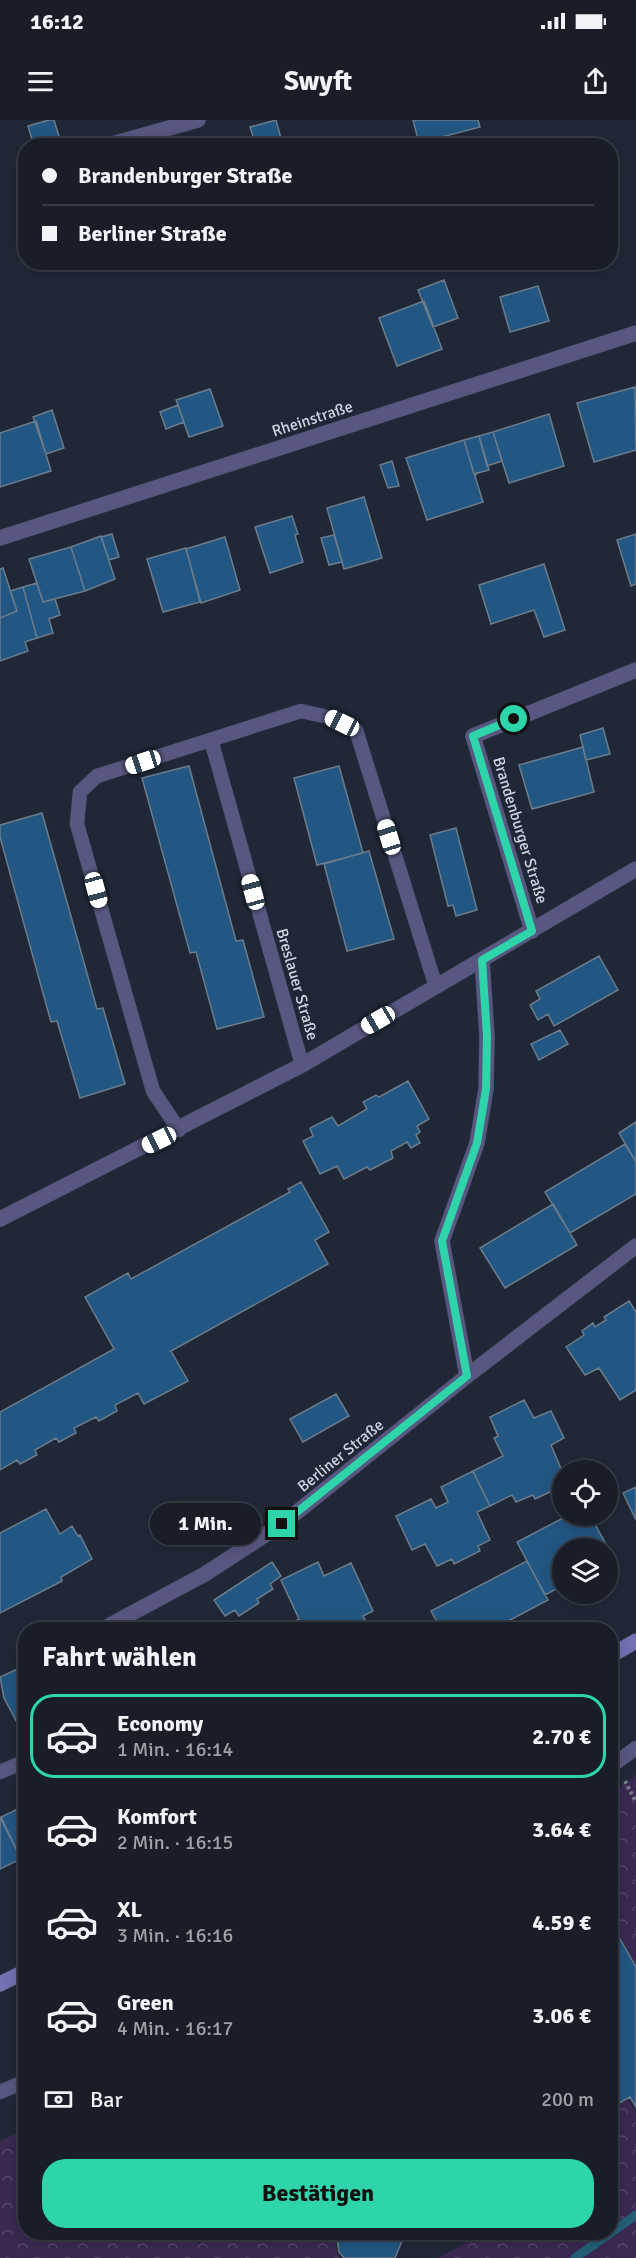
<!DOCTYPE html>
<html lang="de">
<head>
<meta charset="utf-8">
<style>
	:root { --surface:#181d28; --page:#212630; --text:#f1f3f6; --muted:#9fa2a8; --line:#363b45; --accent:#2ed4aa }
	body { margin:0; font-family:Signika,sans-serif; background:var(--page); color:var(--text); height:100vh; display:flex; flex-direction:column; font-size:22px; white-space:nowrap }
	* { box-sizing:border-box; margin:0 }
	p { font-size:20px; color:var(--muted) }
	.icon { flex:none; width:33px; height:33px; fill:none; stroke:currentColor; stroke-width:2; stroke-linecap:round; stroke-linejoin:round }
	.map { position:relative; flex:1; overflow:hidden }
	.drawer { position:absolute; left:18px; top:1502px; width:600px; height:618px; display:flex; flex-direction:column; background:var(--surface); border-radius:24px; box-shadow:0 3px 15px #0003,0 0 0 2px var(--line) }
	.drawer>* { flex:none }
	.guide { position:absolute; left:18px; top:18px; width:600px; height:132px; border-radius:24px; box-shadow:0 3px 15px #0003,0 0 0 2px var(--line); display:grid; align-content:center; height:132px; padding:0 24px; background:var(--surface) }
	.tools { position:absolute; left:552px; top:1340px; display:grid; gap:12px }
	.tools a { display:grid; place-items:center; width:66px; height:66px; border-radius:50%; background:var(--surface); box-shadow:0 3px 15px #0003,0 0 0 2px var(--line); font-size:30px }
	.end { position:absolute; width:27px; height:27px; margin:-14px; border:8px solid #2ed4aa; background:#111; box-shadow:0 0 0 3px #111 }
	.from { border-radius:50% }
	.bubble { position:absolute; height:42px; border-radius:21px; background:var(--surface); box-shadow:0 3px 15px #0003,0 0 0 2px var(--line); font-size:20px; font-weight:700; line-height:42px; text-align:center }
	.car { position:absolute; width:18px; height:36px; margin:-18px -9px; border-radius:8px; box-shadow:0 0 4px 2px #0007; background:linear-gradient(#fff 24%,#345 0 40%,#fff 0 76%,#345 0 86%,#fff 0) }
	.guide b { display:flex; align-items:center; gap:21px; height:57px; font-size:22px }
	.guide b+b { border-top:2px solid var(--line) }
	.guide i { width:15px; height:15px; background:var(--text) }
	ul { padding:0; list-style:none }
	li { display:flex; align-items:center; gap:18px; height:84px; margin:0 12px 9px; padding:0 12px; border:3px solid transparent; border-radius:24px }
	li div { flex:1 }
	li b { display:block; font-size:22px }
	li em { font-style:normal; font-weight:700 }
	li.selected { border-color:var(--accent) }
	li>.icon { width:54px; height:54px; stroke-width:1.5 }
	h2 { padding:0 24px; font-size:27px; line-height:72px }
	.pay { display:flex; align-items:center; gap:15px; height:66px; padding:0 24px; font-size:22px }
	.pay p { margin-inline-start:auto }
	.action { display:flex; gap:12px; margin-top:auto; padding:12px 24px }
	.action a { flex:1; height:69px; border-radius:24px; background:var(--accent); color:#111; font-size:24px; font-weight:700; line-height:69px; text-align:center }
	.status { display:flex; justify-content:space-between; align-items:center; height:42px; padding:0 30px; background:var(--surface); direction:ltr }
	.status svg { height:16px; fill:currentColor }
	header { display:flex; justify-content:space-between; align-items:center; height:78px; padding:0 24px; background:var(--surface); font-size:27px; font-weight:700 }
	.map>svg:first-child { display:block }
	.forest { fill:url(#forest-crowns) }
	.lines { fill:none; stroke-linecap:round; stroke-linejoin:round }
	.stream { stroke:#236078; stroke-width:9 }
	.building { fill:#225783; stroke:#6c7c8b; stroke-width:1.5 }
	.service-casing { stroke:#3c4351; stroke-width:15 }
	.minor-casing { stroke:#3c4351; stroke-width:16 }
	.tertiary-casing { stroke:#3c4351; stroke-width:16 }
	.secondary-casing { stroke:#3c4351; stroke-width:16 }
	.path { stroke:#777d8a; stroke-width:4; stroke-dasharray:3 3; stroke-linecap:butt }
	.service { stroke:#585781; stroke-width:14 }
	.minor { stroke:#585781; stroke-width:15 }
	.tertiary { stroke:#585781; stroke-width:15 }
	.secondary { stroke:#7471b4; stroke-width:15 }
	.route { stroke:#2ed4aa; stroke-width:8 }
	.labels { text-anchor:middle; stroke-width:4.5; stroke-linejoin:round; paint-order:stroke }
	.street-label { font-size:16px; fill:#d0d4df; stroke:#202736 }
</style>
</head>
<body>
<div class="status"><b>16:12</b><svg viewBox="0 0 49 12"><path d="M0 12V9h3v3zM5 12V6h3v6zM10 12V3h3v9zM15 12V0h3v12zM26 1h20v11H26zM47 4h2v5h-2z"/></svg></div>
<header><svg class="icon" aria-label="menu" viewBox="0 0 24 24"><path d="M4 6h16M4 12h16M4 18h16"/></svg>Swyft<svg class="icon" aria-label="share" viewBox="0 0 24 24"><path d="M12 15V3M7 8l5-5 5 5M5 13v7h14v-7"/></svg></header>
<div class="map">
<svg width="636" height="2138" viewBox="0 0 636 2138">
	<defs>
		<pattern id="forest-crowns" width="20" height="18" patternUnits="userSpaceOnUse" patternTransform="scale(1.5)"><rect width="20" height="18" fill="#3b2951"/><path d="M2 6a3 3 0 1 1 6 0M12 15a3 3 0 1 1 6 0" fill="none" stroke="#56476a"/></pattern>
	</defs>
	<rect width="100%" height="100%" fill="#202736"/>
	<!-- forest -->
	<path class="forest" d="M636,1655V1845L611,1798V1675Z
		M628,1979L636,1992V2138H438L486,2112H610L611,1990Z
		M25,2010L26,2112H191L198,2124L221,2112H333L339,2138H0V2021Z"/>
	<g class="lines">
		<!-- stream -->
		<path class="stream" d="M575,2138L636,2095"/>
	</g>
	<!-- building -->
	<path class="building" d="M49,0H54L62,26H34L28,6Z
		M276,0L283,26H256L250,7Z
		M413,0H478L480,7L419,23Z
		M356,18L359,26H328Z
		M444,160L458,198L433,207L418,170Z
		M538,166L549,201L510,212L500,177Z
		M424,181L442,229L397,246L379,198Z
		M635,267L636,330L594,342L577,283Z
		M210,269L223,306L189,317L176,280Z
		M178,285L184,302L166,309L160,292Z
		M52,290L64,328L46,334L33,297Z
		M549,294L564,346L509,363L493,312Z
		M36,301L51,351L0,367V313Z
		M493,312L502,341L487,346L479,316Z
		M479,316L489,350L474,354L464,320Z
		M464,320L474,354L477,353L475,356L483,382L427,400L406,338Z
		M392,341L399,366L388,368L380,345Z
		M364,377L382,438L344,449L327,388Z
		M292,396L298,414L295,415L303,442L270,453L255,407Z
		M112,414L119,437L109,440L101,417Z
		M636,414V464L631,466L617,420Z
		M334,415L342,442L329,445L321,418Z
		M101,416L115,459L85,471L71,427Z
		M225,417L240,470L201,483L186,429Z
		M71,427L85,471L43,482L29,439Z
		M186,428L200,482L163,492L147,439Z
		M544,444L565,510L544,517L534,490L491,504L479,465Z
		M3,448L17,491L0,498V449Z
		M37,463L43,482L55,479L60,495L49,499L53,513L37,518L23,467Z
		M23,467L37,518L25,522L28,531L0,541V498L17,491L10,471Z
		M603,608L610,634L586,640L580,615Z
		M583,627L594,672L532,689L519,645Z
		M189,646L236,821L243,820L264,897L217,909L196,832L190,833L142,658Z
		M339,646L363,733L317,745L294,658Z
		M42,693L97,889L103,888L125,964L80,978L57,901L51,902L0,717V705Z
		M456,708L477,790L456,796L453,785L448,786L430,715Z
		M369,731L394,819L347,831L324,744Z
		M599,836L618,870L554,906L548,894L538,900L530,885L540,879L536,871Z
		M560,910L568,924L539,940L531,924Z
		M408,961L429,999L417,1006L420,1012L416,1015L420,1023L411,1028L407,1022L391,1031L393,1038L370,1050L367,1047L344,1059L337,1046L320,1054L303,1021L313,1016L310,1008L332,997L338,1006L367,989L363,982L376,975L379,977Z
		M636,1002V1042L619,1013Z
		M625,1024L636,1042V1074L570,1113L545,1072Z
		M301,1062L329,1112L315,1120L328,1144L171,1231L188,1261L144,1284L138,1273L115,1285L117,1291L99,1301L96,1297L74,1308L76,1313L59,1322L56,1318L35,1330L37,1335L20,1344L17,1340L0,1350V1292L114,1229L85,1177L128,1153L131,1159L290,1072L288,1069Z
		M553,1084L577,1125L505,1168L480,1128Z
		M629,1181L636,1192V1270L620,1280L599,1248L585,1255L566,1227L584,1215L582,1211L593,1203L595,1207L606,1200L604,1197Z
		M336,1274L349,1296L303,1322L290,1299Z
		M524,1280L534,1298L551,1291L564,1318L551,1325L562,1351V1359L552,1365L554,1370L535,1379L533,1375L516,1382L512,1375L490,1386L473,1351L503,1336L494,1318L498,1316L490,1297Z
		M473,1351L490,1386L477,1392L490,1420L478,1426L480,1431L454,1444L452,1439L437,1446L425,1424L412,1430L396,1396L431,1379L436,1388L448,1382L441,1367Z
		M636,1367V1400L623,1373Z
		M46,1389L60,1414L72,1406L78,1416L80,1415L92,1439L61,1457L62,1461L0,1493V1413Z
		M569,1395H590L614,1439L608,1443V1428H562V1466L545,1475L517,1422Z
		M527,1441L548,1480L493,1509H441L431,1491Z
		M272,1442L281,1456L270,1464L273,1469L257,1479L259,1483L239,1496L235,1490L225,1496L214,1480Z
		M318,1442L324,1456L351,1443L373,1491L363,1496L370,1509H282L299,1499L281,1460Z
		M22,1547L26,1554V1609L21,1610L4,1578L0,1557Z
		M26,1685V1737L21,1739L1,1697Z
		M0,1697L21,1739L0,1749Z
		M610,1801L636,1847V1987L630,1977L610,1988Z
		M336,2112H403L404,2116L395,2138H344L339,2132Z"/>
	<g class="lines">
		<!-- service casing -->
		<g class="service-casing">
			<path id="service" d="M211,620L302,945
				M179,1010L153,971L77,704L80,672L97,656L301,591L328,597L356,610L436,867
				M610,1647L636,1628
				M0,1652L26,1641
				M0,1972L26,1961"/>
		</g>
		<!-- minor casing -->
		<g class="minor-casing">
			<path id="minor" d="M112,24L198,0
				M532,811L473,616L636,550
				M0,1099L302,945L636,749
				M467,1256L442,1121L477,1023L486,969L487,916L482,840
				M110,1505L205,1454L282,1404L467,1256L636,1126"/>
		</g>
		<!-- tertiary casing -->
		<g class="tertiary-casing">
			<path id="tertiary" d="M0,418L636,213"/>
		</g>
		<!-- secondary casing -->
		<g class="secondary-casing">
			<path id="secondary" d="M610,1536L636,1521
				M0,1864L26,1851"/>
		</g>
		<!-- path -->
		<path class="path" d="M625,1661L636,1682"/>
		<!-- service -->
		<use href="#service" class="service"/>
		<!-- minor -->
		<use href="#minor" class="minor"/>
		<!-- tertiary -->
		<use href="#tertiary" class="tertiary"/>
		<!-- secondary -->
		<use href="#secondary" class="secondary"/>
	</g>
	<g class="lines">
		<!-- route -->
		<path class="route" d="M282,1404L467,1256L442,1121L477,1023L486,969L487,916L482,840L532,811L473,616L514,599"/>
	</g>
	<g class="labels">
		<!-- street labels -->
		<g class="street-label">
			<text transform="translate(312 298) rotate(-18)" y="6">Rheinstraße</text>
			<text transform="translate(521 710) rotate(73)" y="6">Brandenburger Straße</text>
			<text transform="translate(298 864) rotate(74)" y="6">Breslauer Straße</text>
			<text transform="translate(340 1335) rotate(-39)" y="6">Berliner Straße</text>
		</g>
	</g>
</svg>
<div class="tools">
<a><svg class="icon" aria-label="locate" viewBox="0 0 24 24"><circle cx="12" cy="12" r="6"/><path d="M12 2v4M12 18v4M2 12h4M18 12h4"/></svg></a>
<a><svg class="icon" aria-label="layers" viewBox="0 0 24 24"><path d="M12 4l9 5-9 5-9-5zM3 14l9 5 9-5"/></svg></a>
</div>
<i class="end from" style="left:514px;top:599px"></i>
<i class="end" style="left:282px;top:1404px"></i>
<div class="bubble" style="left:150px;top:1383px;width:111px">1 Min.</div>
<i class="car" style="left:342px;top:603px;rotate:296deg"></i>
<i class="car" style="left:143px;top:642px;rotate:252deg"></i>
<i class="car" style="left:389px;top:717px;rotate:343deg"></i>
<i class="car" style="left:96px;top:770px;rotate:165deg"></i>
<i class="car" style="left:253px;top:772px;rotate:345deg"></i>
<i class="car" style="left:378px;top:900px;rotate:240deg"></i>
<i class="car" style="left:159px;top:1020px;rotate:244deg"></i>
<div class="guide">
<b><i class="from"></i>Brandenburger Straße</b>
<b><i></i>Berliner Straße</b>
</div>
<section class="drawer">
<h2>Fahrt wählen</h2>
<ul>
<li class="selected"><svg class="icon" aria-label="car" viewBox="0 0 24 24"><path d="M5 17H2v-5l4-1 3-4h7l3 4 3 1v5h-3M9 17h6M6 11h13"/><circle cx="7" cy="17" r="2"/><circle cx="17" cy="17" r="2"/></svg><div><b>Economy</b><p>1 Min. · 16:14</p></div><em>2.70 €</em></li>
<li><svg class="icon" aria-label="car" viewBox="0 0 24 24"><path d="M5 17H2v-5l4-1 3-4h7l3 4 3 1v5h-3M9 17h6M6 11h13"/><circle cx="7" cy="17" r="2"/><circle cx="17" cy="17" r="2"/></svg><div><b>Komfort</b><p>2 Min. · 16:15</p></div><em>3.64 €</em></li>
<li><svg class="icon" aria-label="car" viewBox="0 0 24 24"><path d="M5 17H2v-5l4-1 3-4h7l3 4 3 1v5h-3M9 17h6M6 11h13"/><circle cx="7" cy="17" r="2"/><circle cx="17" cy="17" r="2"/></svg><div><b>XL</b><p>3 Min. · 16:16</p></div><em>4.59 €</em></li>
<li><svg class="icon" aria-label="car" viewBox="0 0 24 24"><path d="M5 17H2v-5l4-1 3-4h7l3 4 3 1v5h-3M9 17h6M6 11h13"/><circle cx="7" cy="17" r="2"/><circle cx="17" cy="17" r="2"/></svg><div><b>Green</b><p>4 Min. · 16:17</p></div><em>3.06 €</em></li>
</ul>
<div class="pay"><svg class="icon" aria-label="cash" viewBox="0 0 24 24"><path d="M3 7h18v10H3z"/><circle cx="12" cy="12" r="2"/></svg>Bar<p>200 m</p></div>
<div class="action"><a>Bestätigen</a></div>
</section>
</div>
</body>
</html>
